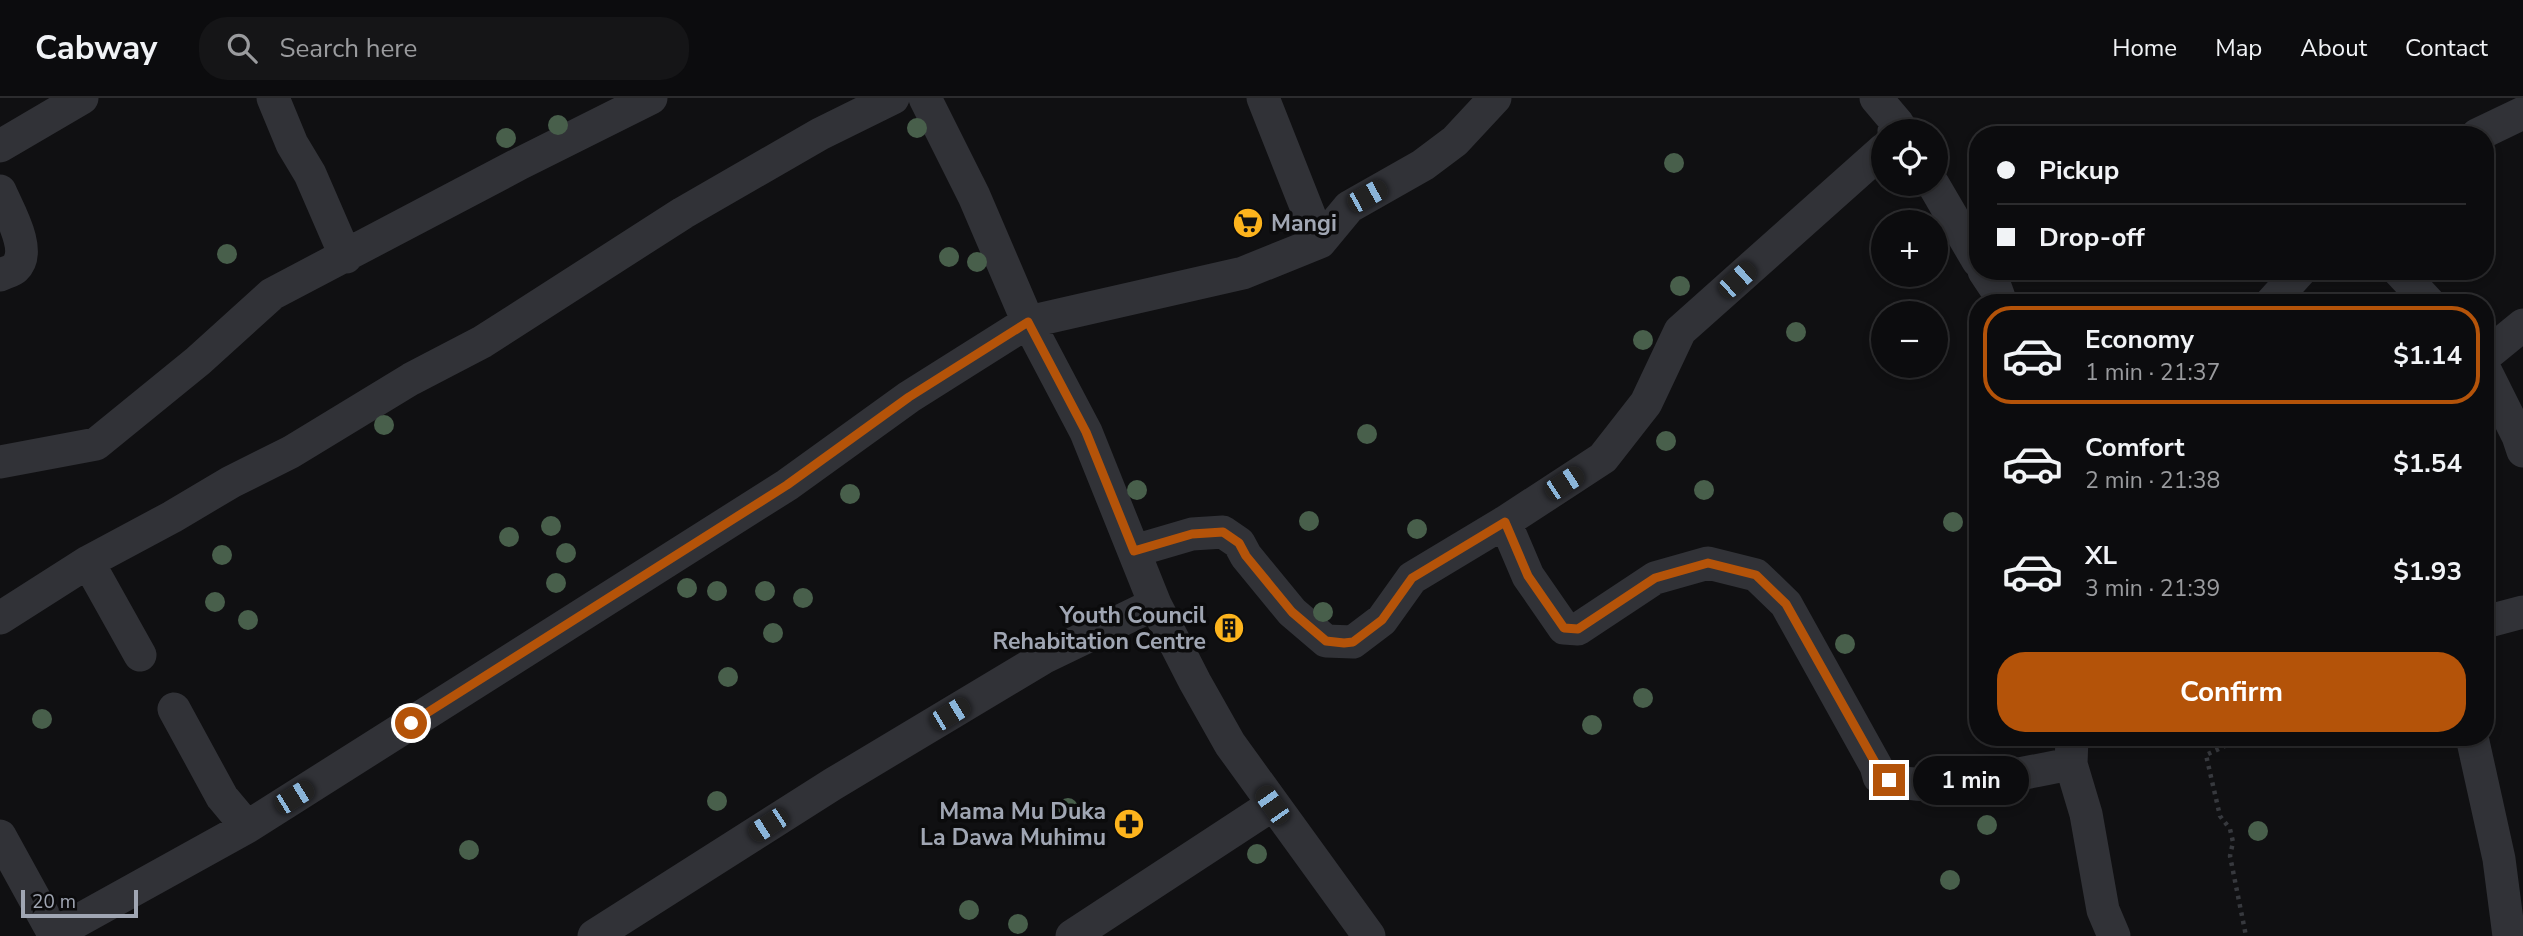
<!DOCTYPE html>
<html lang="en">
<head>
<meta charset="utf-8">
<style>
	:root { --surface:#0c0c0e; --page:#151517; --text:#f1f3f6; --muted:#9a9b9e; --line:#2c2c2e; --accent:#b45309 }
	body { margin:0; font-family:"Nunito Sans",sans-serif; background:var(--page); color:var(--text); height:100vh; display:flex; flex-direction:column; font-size:26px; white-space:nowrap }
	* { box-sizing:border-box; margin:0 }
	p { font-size:23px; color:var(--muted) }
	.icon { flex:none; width:38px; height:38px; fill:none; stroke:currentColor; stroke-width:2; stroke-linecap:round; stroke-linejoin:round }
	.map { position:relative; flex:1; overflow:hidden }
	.drawer { position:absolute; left:1969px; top:196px; width:525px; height:452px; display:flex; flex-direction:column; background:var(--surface); border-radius:28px; box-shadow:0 4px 10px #0003,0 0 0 2px var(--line) }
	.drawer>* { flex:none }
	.guide { position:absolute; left:1969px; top:28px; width:525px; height:154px; border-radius:28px; box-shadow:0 4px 10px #0003,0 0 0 2px var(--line); display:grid; align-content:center; height:154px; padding:0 28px; background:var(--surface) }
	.buttons { position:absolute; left:1871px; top:21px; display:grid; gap:14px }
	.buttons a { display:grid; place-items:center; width:77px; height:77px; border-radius:50%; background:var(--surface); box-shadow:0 4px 10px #0003,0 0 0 2px var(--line); font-size:35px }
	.scale { position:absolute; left:21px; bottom:18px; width:117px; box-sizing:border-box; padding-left:7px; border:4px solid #a0a6b3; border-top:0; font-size:19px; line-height:24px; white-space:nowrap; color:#a0a6b3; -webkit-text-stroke:5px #0b0b0c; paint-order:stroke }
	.end { position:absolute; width:32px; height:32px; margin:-16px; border:9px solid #b45309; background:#fff; box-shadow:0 0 0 4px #fff }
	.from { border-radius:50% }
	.bubble { position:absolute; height:49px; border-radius:24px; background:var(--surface); box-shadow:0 4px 10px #0003,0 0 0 2px var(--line); font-size:23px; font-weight:700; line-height:49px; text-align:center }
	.car { position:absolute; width:21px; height:42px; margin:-21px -10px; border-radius:9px; box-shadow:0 0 5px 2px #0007; background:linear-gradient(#222 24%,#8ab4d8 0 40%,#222 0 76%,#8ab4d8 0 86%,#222 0) }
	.guide b { display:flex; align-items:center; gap:24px; height:66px; font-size:26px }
	.guide b+b { border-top:2px solid var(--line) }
	.guide i { width:18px; height:18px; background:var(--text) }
	ul { padding:12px 0 0; list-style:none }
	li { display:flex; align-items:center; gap:21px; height:98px; margin:0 14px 10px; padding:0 14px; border:4px solid transparent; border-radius:28px }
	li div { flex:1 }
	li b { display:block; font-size:26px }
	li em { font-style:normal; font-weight:700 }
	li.active { border-color:var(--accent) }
	li>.icon { width:63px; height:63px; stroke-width:1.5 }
	.primary-button { display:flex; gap:14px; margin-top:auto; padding:14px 28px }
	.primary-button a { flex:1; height:80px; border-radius:28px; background:var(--accent); color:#fff; font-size:28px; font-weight:700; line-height:80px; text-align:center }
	header { display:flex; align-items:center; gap:42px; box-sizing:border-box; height:98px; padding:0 35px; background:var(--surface); border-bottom:2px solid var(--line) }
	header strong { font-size:33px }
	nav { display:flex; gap:38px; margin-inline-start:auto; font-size:24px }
	.search { width:490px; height:63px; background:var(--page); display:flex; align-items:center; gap:18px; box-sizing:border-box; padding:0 24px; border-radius:28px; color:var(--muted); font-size:26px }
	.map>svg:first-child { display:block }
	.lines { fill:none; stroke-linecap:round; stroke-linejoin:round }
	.path { stroke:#37393e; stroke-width:4.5; stroke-dasharray:3.5 5; stroke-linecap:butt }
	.street { stroke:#313237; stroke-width:33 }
	.tree { fill:#485f4b }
	.route { stroke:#b45309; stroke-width:9 }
	.labels { text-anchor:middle; stroke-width:7; stroke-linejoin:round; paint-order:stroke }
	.poi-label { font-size:23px; font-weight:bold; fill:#a0a6b3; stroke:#0b0b0c; text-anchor:end }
</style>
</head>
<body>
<header>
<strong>Cabway</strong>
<div class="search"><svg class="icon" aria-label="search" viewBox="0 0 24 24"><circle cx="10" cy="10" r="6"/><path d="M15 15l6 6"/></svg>Search here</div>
<nav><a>Home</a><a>Map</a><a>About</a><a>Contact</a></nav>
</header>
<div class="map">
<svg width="2523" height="838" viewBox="0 0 2523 838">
	<rect width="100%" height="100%" fill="#101012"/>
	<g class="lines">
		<!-- path -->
		<path class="path" d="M2227,639V647L2206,657L2220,718L2230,731L2233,744L2230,758L2246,838"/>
		<!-- street -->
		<path class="street" d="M273,0L292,46L310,76L346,159
			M925,0L974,98L1028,224L1086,334L1155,506L1195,584L1230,646L1369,838
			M1263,0L1320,144
			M1876,0L1898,26L1894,33
			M2477,37L2523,15
			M0,48L82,0
			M1933,86L1978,163
			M0,93C8,112 33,153 15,170C12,173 4,175 0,177
			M1984,173L1996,191L2001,205
			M2399,173L2429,205
			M2271,205L2300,173
			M2485,258L2523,227
			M2485,272L2518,338L2523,353
			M0,364L96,346L198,263L272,196L519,66L651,0
			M1505,424L1528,478L1564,530L1578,531L1655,480L1708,465L1756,477L1786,506L1876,668L1879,679C1937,699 2012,676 2071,666
			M1134,453L1192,436L1223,434L1239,445L1246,458L1292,514L1326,543L1353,544L1382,522L1412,480L1505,424L1603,360L1646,305L1680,233L1883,52
			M88,464L140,557
			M0,520L88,464L172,419L231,384L291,354L411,281L482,244L683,115L820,36L893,0
			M2485,524L2523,514
			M174,611L222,699L247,729
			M2072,639L2071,666L2086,716L2103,812L2114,838
			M2472,639L2499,761L2509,838
			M0,738L55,838
			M54,836L247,729L787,387L909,299L1028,224L1243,175L1320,144L1349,109L1423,67L1455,43L1495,0
			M594,838L833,686L1043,560L1155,506
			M1072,838L1272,707"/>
	</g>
	<!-- trees -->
	<g class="tree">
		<circle cx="558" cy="27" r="10"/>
		<circle cx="917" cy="30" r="10"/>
		<circle cx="506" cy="40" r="10"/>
		<circle cx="1674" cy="65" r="10"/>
		<circle cx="227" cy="156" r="10"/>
		<circle cx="949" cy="159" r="10"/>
		<circle cx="977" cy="164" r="10"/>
		<circle cx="1680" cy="188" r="10"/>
		<circle cx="1796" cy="234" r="10"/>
		<circle cx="1643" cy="242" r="10"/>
		<circle cx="384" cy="327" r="10"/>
		<circle cx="1367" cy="336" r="10"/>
		<circle cx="1666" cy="343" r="10"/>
		<circle cx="1137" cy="392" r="10"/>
		<circle cx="1704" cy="392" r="10"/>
		<circle cx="850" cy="396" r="10"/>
		<circle cx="1309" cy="423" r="10"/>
		<circle cx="1953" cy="424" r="10"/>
		<circle cx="551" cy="428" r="10"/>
		<circle cx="1417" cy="431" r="10"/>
		<circle cx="509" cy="439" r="10"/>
		<circle cx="566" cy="455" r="10"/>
		<circle cx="222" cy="457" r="10"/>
		<circle cx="556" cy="485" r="10"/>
		<circle cx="687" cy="490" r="10"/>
		<circle cx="717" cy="493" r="10"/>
		<circle cx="765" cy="493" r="10"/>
		<circle cx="803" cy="500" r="10"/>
		<circle cx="215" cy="504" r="10"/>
		<circle cx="1323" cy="514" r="10"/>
		<circle cx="248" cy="522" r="10"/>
		<circle cx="773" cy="535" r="10"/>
		<circle cx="1845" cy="546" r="10"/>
		<circle cx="728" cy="579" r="10"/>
		<circle cx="1643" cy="600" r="10"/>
		<circle cx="42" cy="621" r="10"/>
		<circle cx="1592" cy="627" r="10"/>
		<circle cx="717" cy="703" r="10"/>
		<circle cx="1068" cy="710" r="10"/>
		<circle cx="1987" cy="727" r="10"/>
		<circle cx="2258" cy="733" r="10"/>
		<circle cx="469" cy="752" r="10"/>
		<circle cx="1257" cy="756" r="10"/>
		<circle cx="1950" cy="782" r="10"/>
		<circle cx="969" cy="812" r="10"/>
		<circle cx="1018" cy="826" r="10"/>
	</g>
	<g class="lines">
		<!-- route -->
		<path class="route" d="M411,625L787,387L909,299L1028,224L1086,334L1134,453L1192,436L1223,434L1239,445L1246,458L1292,514L1326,543L1344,545L1353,544L1382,522L1412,480L1505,424L1528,478L1564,530L1578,531L1655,480L1708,465L1756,477L1786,506L1877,668L1879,679L1889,682"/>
	</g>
	<!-- icons -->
	<defs>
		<g id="supermarket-disc" transform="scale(1.575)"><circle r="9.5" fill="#fdb41d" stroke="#0b0b0c"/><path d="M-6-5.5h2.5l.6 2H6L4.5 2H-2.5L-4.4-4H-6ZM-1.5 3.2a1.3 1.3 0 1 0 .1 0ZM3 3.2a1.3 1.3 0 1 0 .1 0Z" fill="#111"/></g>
		<g id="building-disc" transform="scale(1.575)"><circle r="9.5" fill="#fdb41d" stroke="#0b0b0c"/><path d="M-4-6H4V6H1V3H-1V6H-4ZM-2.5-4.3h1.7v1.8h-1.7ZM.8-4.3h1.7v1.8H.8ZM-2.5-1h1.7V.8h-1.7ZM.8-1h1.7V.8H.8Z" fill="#111"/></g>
		<g id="pharmacy-disc" transform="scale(1.575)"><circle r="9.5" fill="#fdb41d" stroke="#0b0b0c"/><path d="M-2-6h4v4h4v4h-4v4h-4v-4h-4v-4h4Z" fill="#111"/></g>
	</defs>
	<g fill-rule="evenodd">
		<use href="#supermarket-disc" x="1248" y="125"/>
		<use href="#building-disc" x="1229" y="530"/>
		<use href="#pharmacy-disc" x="1129" y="726"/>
	</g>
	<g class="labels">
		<!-- poi labels -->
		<g class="poi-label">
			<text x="1271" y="133" text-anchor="start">Mangi</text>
			<text x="1206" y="525">Youth Council<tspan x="1206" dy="26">Rehabitation Centre</tspan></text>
			<text x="1106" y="721">Mama Mu Duka<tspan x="1106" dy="26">La Dawa Muhimu</tspan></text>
		</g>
	</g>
</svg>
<div class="buttons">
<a><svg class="icon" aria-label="locate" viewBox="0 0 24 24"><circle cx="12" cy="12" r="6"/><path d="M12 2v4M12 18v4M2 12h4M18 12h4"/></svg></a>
<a>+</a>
<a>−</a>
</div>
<div class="scale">20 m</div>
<i class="end from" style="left:411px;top:625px"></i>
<i class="end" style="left:1889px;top:682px"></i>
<div class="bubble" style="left:1913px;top:658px;width:116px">1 min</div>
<i class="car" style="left:1367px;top:98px;rotate:61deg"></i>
<i class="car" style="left:1737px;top:182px;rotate:48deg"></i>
<i class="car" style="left:1564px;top:385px;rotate:57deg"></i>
<i class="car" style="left:950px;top:616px;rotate:59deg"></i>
<i class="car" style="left:294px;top:699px;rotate:58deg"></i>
<i class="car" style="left:1272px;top:707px;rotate:325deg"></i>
<i class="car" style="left:768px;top:727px;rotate:237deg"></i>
<div class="guide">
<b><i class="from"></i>Pickup</b>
<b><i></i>Drop-off</b>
</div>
<section class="drawer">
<ul>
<li class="active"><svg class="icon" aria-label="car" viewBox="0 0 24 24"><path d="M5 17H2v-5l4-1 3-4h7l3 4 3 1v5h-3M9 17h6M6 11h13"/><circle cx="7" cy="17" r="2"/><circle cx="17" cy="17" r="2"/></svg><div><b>Economy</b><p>1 min · 21:37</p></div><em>$1.14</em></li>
<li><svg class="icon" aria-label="car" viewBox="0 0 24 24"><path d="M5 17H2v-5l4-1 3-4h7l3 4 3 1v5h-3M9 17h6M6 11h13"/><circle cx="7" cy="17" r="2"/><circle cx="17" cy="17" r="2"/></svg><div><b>Comfort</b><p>2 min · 21:38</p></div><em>$1.54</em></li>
<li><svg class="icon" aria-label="car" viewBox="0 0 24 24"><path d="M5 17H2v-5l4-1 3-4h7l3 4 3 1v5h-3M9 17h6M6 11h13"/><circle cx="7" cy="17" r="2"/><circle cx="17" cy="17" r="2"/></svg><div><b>XL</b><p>3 min · 21:39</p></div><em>$1.93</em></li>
</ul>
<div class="primary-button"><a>Confirm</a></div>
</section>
</div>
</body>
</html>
